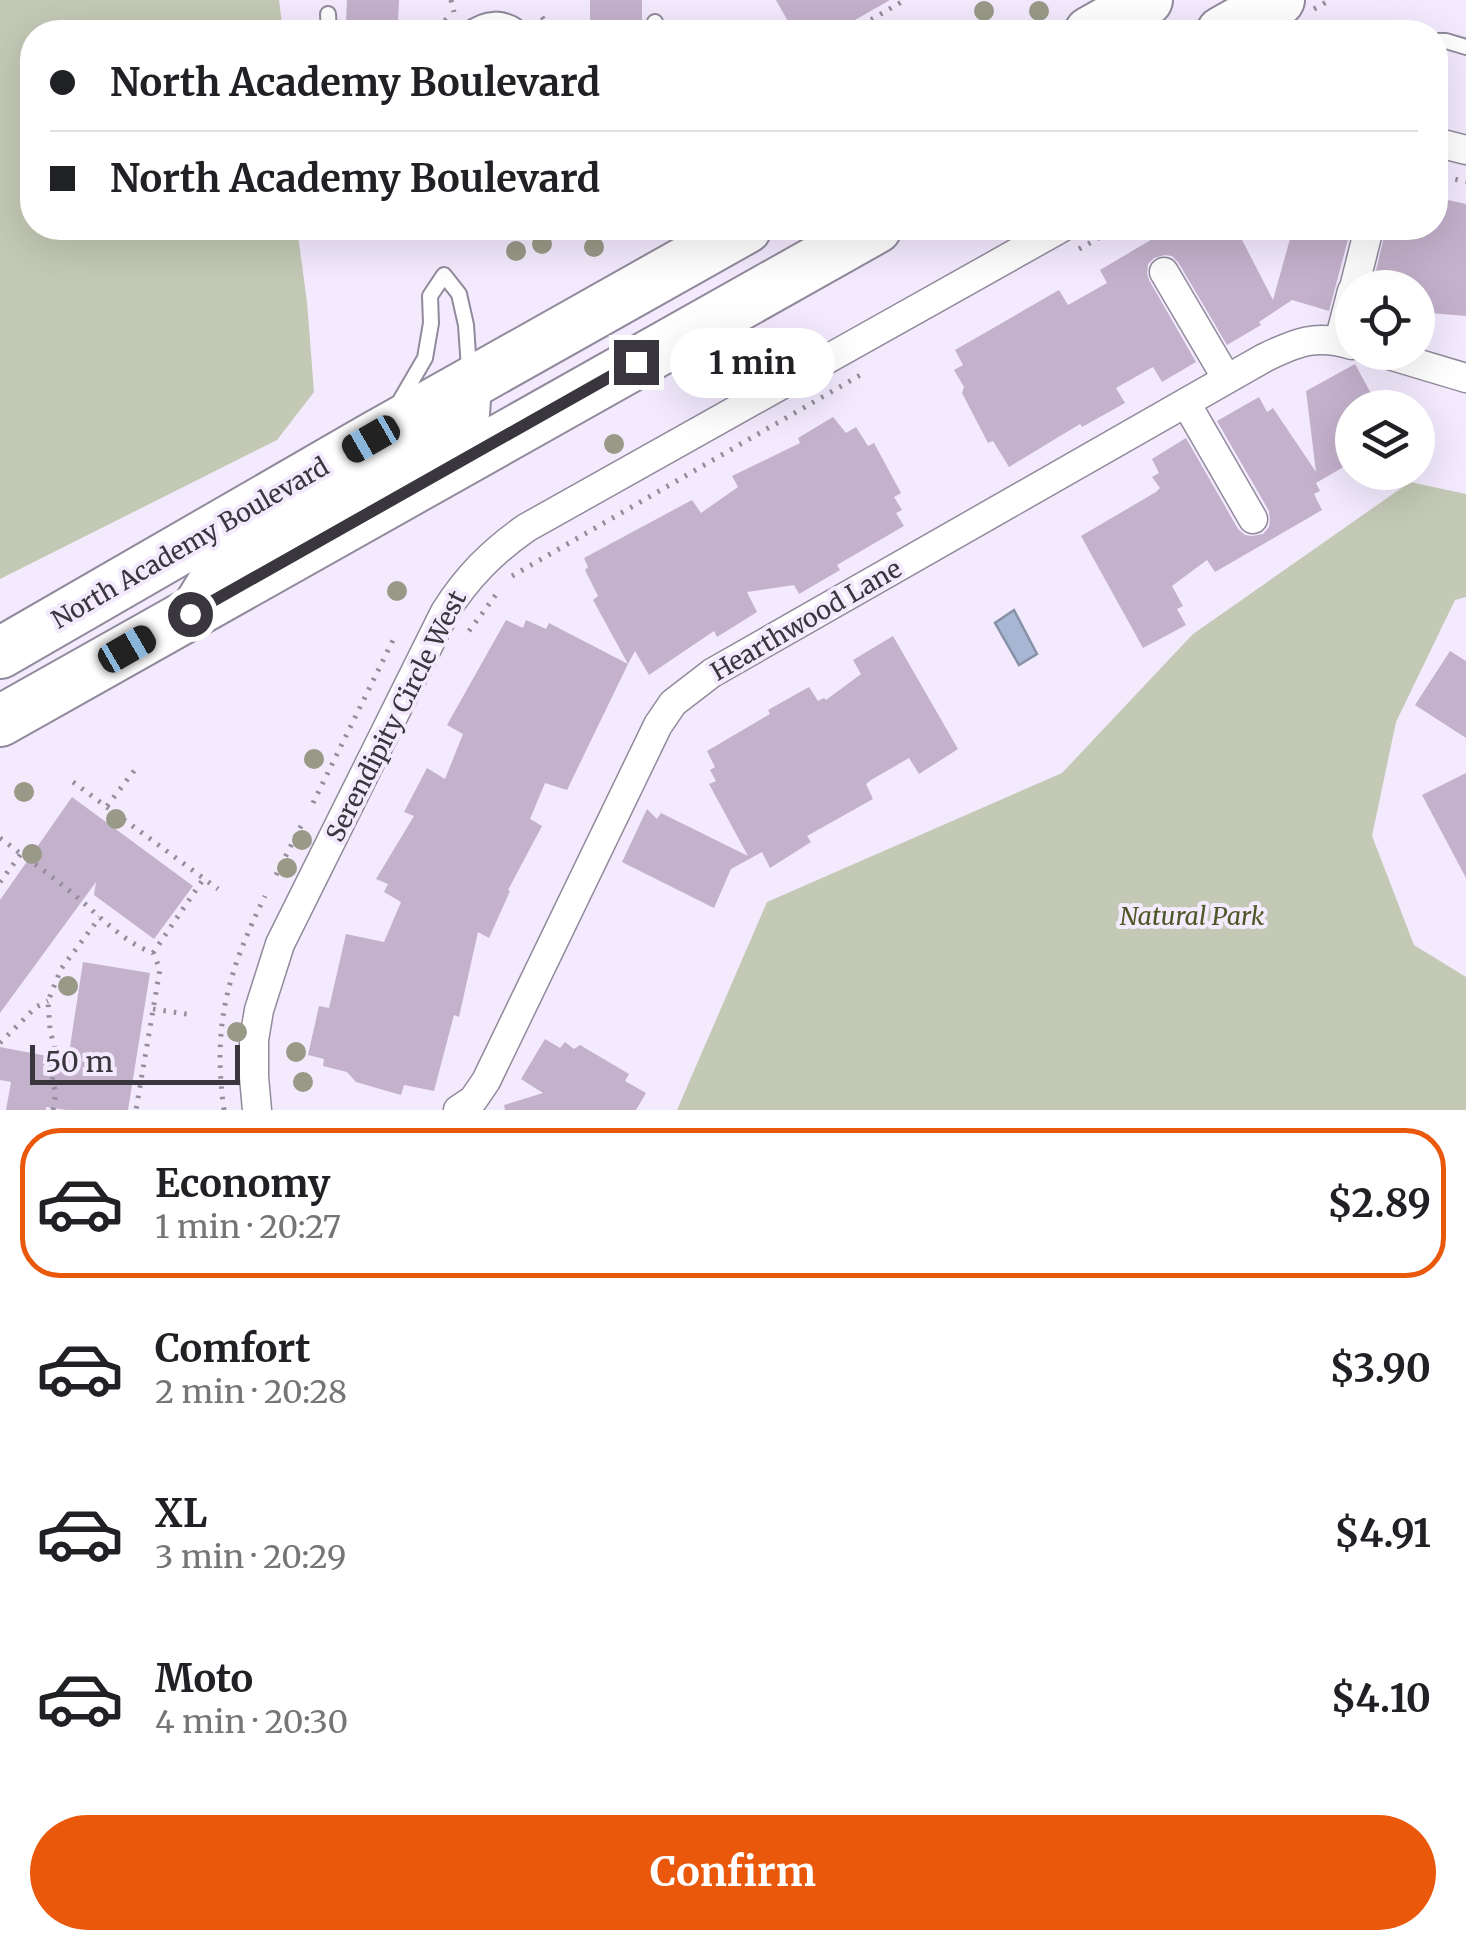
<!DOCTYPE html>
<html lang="en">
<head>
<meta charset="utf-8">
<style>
	:root { --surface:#fff; --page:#f6f6f6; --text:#202124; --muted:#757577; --line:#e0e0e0; --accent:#ea580c }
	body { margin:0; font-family:Merriweather,serif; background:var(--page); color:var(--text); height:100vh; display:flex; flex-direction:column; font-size:38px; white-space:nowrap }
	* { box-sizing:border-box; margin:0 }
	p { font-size:32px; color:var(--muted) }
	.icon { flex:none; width:55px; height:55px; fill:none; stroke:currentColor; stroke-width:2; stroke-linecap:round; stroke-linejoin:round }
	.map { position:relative; height:1110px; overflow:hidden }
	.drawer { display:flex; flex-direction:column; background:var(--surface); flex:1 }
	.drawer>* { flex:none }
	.hud { position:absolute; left:20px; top:20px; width:1428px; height:220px; border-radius:40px; box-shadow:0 10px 40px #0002; display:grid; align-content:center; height:220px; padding:0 30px; background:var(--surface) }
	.controls { position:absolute; left:1335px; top:270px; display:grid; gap:20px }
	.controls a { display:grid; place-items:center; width:100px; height:100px; border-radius:50%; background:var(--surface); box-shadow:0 10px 40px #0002; font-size:50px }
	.scale { position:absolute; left:30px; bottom:25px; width:210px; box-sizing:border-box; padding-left:10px; border:5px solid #39363e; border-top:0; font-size:28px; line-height:35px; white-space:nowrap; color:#39363e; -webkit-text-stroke:8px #f3eafe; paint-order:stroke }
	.end { position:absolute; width:45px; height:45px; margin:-22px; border:12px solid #39363e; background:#fff; box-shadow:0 0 0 5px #fff }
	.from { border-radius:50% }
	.bubble { position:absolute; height:70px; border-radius:35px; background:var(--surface); box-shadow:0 10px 40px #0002; font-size:32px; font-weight:700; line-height:70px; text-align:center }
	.car { position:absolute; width:30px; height:60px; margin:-30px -15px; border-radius:12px; box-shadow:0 0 8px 2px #0007; background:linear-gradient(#222 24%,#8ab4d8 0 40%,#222 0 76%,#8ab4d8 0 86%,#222 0) }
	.hud b { display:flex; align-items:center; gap:35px; height:95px; font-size:38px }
	.hud b+b { border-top:2px solid var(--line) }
	.hud i { width:25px; height:25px; background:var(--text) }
	ul { padding:18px 0 0; list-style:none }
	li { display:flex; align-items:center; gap:30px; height:150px; margin:0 20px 15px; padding:0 10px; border:5px solid transparent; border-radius:40px }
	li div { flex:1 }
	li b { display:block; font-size:38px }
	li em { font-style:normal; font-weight:700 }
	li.active { border-color:var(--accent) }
	li>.icon { width:90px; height:90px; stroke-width:1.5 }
	.cta { display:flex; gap:20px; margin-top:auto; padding:20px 30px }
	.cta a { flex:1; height:115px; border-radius:60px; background:var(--accent); color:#fff; font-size:40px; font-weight:700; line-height:115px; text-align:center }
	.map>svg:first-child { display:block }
	.green { fill:#c3c9b5 }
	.water { fill:#a7b6d3; stroke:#8690a6; stroke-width:2.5 }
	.building { fill:#c4b1cc }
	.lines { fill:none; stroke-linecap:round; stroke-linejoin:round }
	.lane-casing { stroke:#918a9c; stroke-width:18 }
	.street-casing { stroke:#918a9c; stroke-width:31 }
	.primary-casing { stroke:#918a9c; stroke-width:46 }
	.highway-casing { stroke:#918a9c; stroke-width:54 }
	.path { stroke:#948e9c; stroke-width:5; stroke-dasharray:2.5 8; stroke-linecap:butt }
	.lane { stroke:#fff; stroke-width:14 }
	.street { stroke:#fff; stroke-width:28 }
	.primary { stroke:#fff; stroke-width:42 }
	.highway { stroke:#fff; stroke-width:50 }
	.tree { fill:#989987 }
	.route { stroke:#39363e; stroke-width:12 }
	.labels { text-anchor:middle; stroke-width:8; stroke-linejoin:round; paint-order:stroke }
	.street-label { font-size:25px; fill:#39363e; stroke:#f3eafe }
	.park-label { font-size:25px; font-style:italic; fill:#4d5725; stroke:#f3eafe }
</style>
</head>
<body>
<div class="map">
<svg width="1466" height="1110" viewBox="0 0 1466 1110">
	<rect width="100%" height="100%" fill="#f3eafe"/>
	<!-- green -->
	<path class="green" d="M0,0H279L283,32H32V228H297L307,302L314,392L277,440L0,579Z
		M1410,482L1466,494V597L1455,600L1396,722L1372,836L1414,945L1466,977V1110H677L767,902L1062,773L1193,634Z"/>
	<!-- water -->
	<path class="water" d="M1014,610L1037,654L1019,665L995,623Z"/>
	<!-- building -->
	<path class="building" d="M347,0H399L398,22L346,21Z
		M590,0H642V28L590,26Z
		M776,0H890L834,32H794Z
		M1435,197L1466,204V316L1418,312V288H1372L1386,228H1435Z
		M1171,228H1227L1233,237L1239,234L1273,300L1293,228H1351L1329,311L1292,300L1259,322L1261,325L1227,345L1178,262L1172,256L1165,255L1154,258L1148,264L1147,273L1149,280L1196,362L1162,382L1153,367L1116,388L1125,403L1082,427L1080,424L1009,467L993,441L988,443L962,393L964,387L954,370L963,365L955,350L1059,290L1068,305L1107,283L1100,270Z
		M1355,364L1379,408H1352V462L1316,483L1320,491L1314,494L1322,510L1215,572L1207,560L1172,586L1183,606L1177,609L1186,625L1143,648L1081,536L1156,492L1160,488L1152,477L1159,473L1152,459L1186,438L1238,529L1245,535L1252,536L1263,534L1269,527L1270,520L1269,511L1217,421L1259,397L1267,412L1273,408L1316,472L1306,391Z
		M833,417L846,433L856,427L868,446L874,443L901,493L894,497L902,510L896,513L904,526L837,565L840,570L799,594L794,585L747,592L757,612L717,637L714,631L649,675L635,651L628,664L593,600L598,596L585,570L588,567L584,558L692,500L701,513L738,487L732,476L800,443L798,438Z
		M506,620L523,628L526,620L546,629L549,623L628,664L567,790L545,783L530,819L542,826L508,890L510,891L489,938L478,932L459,1017L454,1015L434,1091L404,1085L401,1095L356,1082L347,1072L323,1066L324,1059L308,1055L319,1006L329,1008L346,934L384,942L401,902L384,892L388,884L376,879L414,816L404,812L427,768L445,779L463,734L447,725Z
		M893,636L958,749L919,774L909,758L871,780L866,784L873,799L807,836L811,842L770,868L762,852L731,869L714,908L622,862L647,809L657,819L661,813L748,856L709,784L716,781L710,770L715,767L707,751L770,714L768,710L809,687L818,701L824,698L826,700L861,674L853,660Z
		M1450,651L1466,661V738L1415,705Z
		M1466,773V878L1422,795Z
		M72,797L193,886L154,939L94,895L96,882L0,1013V900Z
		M83,962L150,973L128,1110H66L46,1107V1110H6L11,1082L0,1080V1047L68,1060Z
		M545,1039L560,1048L565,1042L574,1049L580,1045L629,1074L625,1081L646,1093L636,1110H505L504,1105L543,1093L521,1079Z"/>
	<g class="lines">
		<!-- lane casing -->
		<g class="lane-casing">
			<path id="lane" d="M328,14L329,32
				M465,32C485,16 505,15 524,32
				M654,32L655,22
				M1435,41H1446L1466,47
				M397,406L425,358L431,323L430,296L444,275L459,294L466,325L469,369"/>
		</g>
		<!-- street casing -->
		<g class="street-casing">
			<path id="street" d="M1435,142L1466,150
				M1164,272L1227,379
				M1354,288L1369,228
				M1339,341L1352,291
				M1379,352L1466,378
				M1186,403L1253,519
				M257,1110L254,1077V1040L259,1010L280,944L445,612C467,577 492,552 526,528L1061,228
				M458,1110L473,1100L486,1081L658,725L673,703L712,673L1264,358C1297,342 1316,334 1352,345"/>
		</g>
		<!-- primary casing -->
		<g class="primary-casing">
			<path id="primary" d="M190,613L217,569L284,526L460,429L468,414L470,385"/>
		</g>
		<!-- highway casing -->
		<g class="highway-casing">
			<path id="highway" d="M1090,32L1147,0
				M1222,32L1279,0
				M0,653L371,439L746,228
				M0,721L876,228"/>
		</g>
		<!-- path -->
		<path class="path" d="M451,0L454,12
			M1314,9L1330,0
			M542,17L552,32
			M862,25L905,0
			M398,32H436L447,18
			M1435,174L1466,182
			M913,235L927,228
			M1079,249L1117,228
			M512,576L862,374
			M469,631L498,592
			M73,782L218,889
			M313,803L394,638
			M107,806L137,767
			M0,838L21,854
			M276,875L301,826
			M0,882L21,854C38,866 55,879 71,892C97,913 121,941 153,953L160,969L136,1110
			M153,953L204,878
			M153,1009L193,1015
			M0,1043L36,1007L48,1001
			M53,1110L56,1092L52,1082L56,1053L50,1030L48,1001L61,969L100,917
			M224,1110C212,1024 228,972 265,896"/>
		<!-- lane -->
		<use href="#lane" class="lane"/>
		<!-- street -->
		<use href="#street" class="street"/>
		<!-- primary -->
		<use href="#primary" class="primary"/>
		<!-- highway -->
		<use href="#highway" class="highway"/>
	</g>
	<!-- trees -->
	<g class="tree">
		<circle cx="984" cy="11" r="10"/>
		<circle cx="1039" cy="11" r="10"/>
		<circle cx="542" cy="244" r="10"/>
		<circle cx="594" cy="247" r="10"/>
		<circle cx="516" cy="251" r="10"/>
		<circle cx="614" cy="444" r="10"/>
		<circle cx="397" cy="591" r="10"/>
		<circle cx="314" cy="759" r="10"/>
		<circle cx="24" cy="792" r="10"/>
		<circle cx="116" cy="819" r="10"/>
		<circle cx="302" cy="840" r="10"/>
		<circle cx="32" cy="854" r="10"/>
		<circle cx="287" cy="868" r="10"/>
		<circle cx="68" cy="986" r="10"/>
		<circle cx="237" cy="1032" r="10"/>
		<circle cx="296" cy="1052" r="10"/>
		<circle cx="303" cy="1082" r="10"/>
	</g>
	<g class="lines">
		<!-- route -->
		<path class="route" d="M190,614L636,362"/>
	</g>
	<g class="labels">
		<!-- street labels -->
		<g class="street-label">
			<text transform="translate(190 543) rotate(-30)" y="9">North Academy Boulevard</text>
			<text transform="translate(806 620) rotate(-30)" y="9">Hearthwood Lane</text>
			<text transform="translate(396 716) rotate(-63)" y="9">Serendipity Circle West</text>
		</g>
		<!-- park labels -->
		<g class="park-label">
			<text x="1192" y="925">Natural Park</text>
		</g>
	</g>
</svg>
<div class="controls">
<a><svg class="icon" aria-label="locate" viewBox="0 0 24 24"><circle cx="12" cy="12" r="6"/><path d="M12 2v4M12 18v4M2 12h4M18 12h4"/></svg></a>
<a><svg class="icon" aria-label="layers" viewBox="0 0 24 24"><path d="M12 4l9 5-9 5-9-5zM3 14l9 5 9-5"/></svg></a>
</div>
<div class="scale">50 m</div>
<i class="end from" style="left:190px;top:614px"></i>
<i class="end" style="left:636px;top:362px"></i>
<div class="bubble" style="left:670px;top:328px;width:165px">1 min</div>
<i class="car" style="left:371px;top:439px;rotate:240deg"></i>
<i class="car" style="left:127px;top:649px;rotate:60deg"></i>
<div class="hud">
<b><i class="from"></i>North Academy Boulevard</b>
<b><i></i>North Academy Boulevard</b>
</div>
</div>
<section class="drawer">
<ul>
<li class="active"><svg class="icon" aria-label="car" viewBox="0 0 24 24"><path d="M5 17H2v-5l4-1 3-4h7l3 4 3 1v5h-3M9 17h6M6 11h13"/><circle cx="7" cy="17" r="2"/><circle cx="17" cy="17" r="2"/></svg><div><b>Economy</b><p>1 min · 20:27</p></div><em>$2.89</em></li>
<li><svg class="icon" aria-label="car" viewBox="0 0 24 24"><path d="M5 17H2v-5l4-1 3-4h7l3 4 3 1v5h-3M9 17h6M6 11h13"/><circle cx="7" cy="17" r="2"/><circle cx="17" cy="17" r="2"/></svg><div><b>Comfort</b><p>2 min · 20:28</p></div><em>$3.90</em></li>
<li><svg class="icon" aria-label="car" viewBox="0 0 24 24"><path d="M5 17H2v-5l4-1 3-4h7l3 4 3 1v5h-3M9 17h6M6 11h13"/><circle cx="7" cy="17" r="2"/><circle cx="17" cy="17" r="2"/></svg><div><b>XL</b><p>3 min · 20:29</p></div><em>$4.91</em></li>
<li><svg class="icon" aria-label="car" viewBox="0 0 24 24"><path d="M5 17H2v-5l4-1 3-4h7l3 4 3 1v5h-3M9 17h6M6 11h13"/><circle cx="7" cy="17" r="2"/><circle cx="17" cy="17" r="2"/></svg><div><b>Moto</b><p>4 min · 20:30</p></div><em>$4.10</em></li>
</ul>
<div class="cta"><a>Confirm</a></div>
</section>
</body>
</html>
